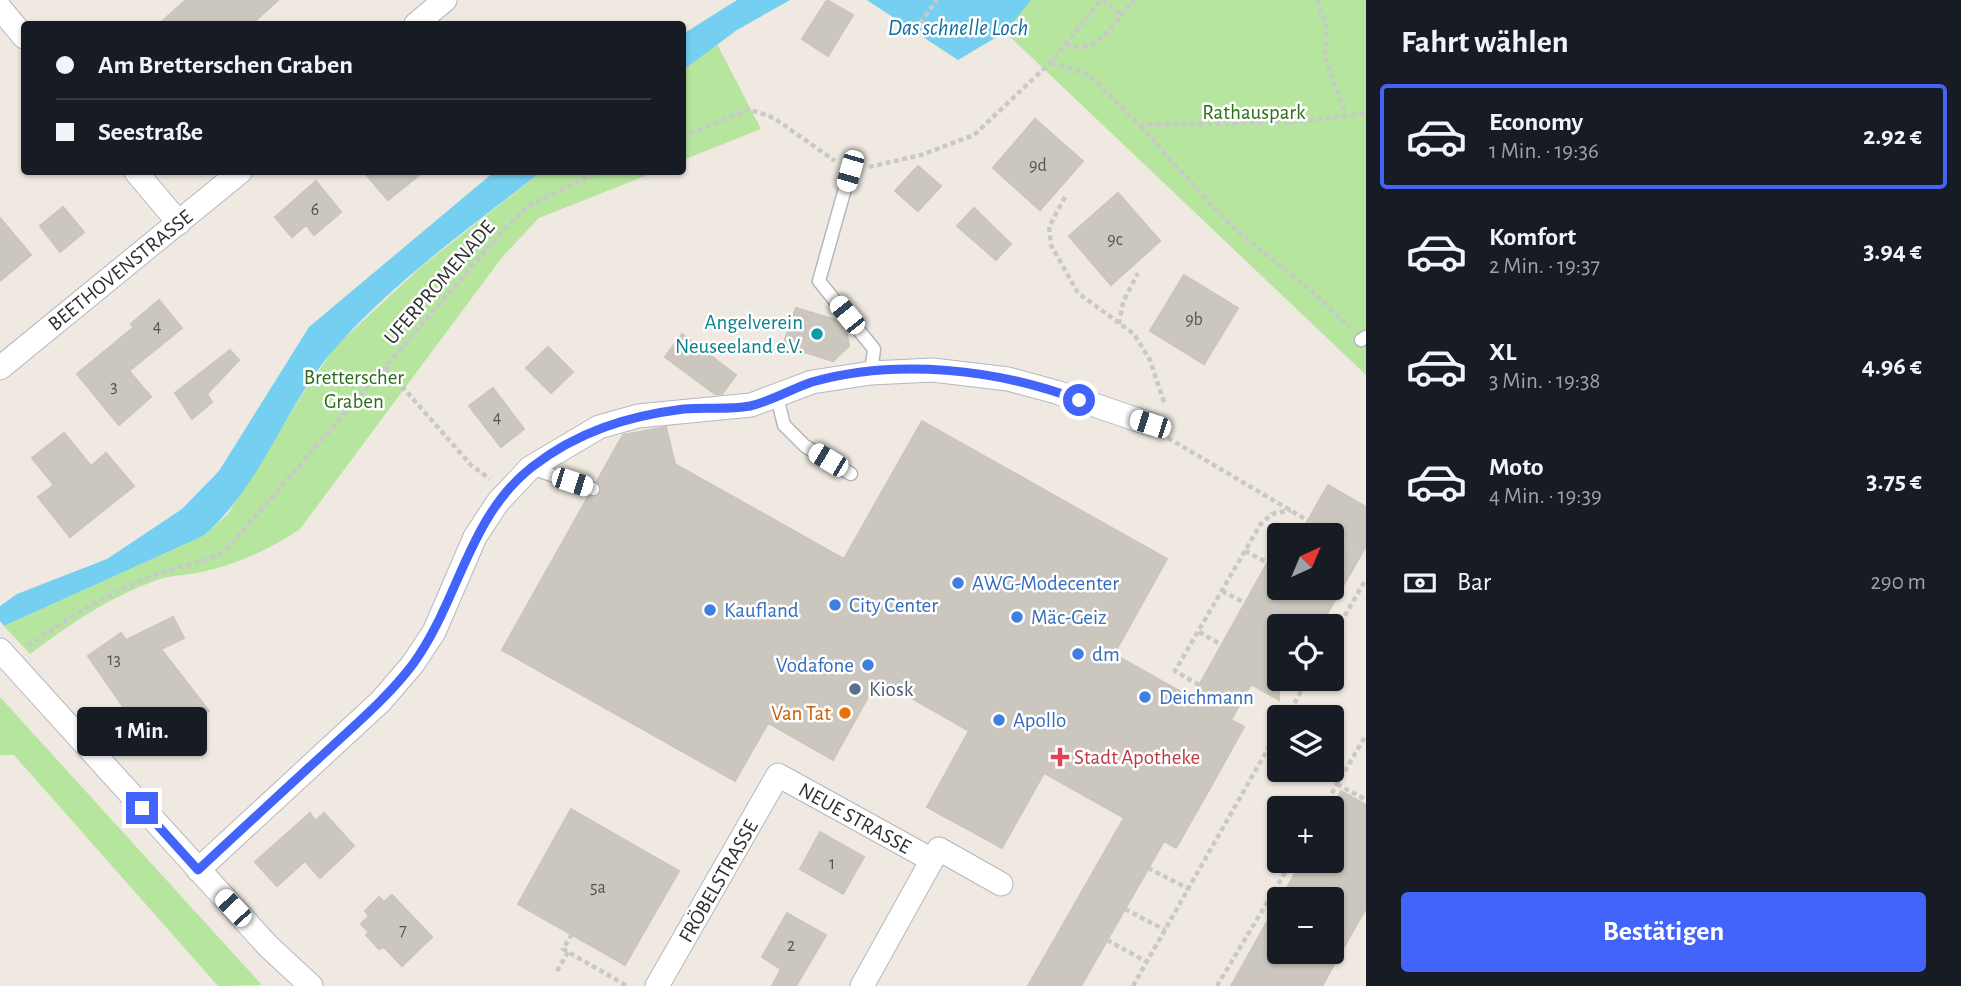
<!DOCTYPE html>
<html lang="de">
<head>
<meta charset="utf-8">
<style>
	:root { --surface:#171b24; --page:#20242c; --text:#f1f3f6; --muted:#9ea1a6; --line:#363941; --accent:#4264fb }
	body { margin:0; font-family:"Alegreya Sans",sans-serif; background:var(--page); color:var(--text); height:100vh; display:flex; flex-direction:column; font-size:26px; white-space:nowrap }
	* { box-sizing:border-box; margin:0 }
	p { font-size:23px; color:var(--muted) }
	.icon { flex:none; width:38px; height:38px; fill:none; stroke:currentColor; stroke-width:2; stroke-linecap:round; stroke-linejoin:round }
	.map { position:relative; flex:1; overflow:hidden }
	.panel { display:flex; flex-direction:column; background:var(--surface); width:595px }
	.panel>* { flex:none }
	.guide { position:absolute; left:21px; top:21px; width:665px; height:154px; border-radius:7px; box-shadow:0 2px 5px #0004; display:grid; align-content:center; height:154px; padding:0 35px; background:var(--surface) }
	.needle { width:46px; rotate:44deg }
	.controls { position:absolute; left:1267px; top:523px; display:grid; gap:14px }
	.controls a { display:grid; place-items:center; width:77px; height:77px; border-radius:7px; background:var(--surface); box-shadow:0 2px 5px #0004; font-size:35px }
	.end { position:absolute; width:32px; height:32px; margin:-16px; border:9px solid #4264fb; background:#fff; box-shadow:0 0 0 4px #fff }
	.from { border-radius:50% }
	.bubble { position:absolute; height:49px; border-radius:7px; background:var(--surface); box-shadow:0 2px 5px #0004; font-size:23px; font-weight:700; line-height:49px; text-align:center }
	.car { position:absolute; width:21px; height:42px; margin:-21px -10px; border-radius:9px; box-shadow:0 0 5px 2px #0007; background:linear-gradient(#fff 24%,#345 0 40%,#fff 0 76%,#345 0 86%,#fff 0) }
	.guide b { display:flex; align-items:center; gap:24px; height:66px; font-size:26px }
	.guide b+b { border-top:2px solid var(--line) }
	.guide i { width:18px; height:18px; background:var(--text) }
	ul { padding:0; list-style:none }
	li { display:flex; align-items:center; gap:21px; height:105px; margin:0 14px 10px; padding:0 21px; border:4px solid transparent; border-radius:7px }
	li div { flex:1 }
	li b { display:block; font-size:26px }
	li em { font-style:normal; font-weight:700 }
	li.current { border-color:var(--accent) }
	li>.icon { width:63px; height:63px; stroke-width:1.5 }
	h2 { padding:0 35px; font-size:32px; line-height:84px }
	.pay { display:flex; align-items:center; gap:18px; height:77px; padding:0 35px; font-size:26px }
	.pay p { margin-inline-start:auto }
	.button { display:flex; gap:14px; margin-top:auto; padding:14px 35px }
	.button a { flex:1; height:80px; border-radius:7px; background:var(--accent); color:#fff; font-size:28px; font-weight:700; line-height:80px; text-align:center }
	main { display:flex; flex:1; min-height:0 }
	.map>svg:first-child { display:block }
	.green { fill:#b6e59e }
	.water { fill:#75cff0 }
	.building { fill:#cbc7bf; stroke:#cbc5ba; stroke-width:2 }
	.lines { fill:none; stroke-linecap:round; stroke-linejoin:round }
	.service-casing { stroke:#b4b7c1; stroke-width:15 }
	.minor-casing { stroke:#b4b7c1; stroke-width:25 }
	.path { stroke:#c9c9c9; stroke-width:4.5; stroke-dasharray:5 3.5; stroke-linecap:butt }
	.service { stroke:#fff; stroke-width:12 }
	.minor { stroke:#fff; stroke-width:23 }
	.route { stroke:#4264fb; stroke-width:9 }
	.culture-dot { fill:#0f9aa8; stroke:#fff; stroke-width:2.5 }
	.shop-dot { fill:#3f7fe0; stroke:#fff; stroke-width:2.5 }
	.service-dot { fill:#5c6f8a; stroke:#fff; stroke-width:2.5 }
	.food-dot { fill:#e8710a; stroke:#fff; stroke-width:2.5 }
	.health-dot { fill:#e0444e; stroke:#fff; stroke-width:2.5 }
	.labels { text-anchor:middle; stroke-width:5; stroke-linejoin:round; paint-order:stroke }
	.number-label { font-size:18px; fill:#555452 }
	.park-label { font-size:21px; fill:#2c6e1b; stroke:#fff }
	.street-label { font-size:21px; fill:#2e2e2e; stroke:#fff }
	.culture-label { font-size:21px; fill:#0d838f; stroke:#fff; text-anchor:end }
	.shop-label { font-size:21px; fill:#366cbe; stroke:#fff; text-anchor:start }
	.service-label { font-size:21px; fill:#4e5e75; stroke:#fff; text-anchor:start }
	.food-label { font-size:21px; fill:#c56008; stroke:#fff; text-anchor:end }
	.health-label { font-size:21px; fill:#be3a42; stroke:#fff; text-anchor:start }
	.water-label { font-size:23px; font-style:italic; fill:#0d6fa3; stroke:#fff }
</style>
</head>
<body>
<main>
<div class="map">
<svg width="1366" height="986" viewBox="0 0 1366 986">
	<rect width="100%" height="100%" fill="#efe9e1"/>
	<!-- green -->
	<path class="green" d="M867,0H1366V375L1005,32L958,60Z
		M717,44L761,129L683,160L682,70Z
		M541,172H655L539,218L503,256L300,529C271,549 237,564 202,572C189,575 173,575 160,579C112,595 69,625 30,654L4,626L203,536L228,514L305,390L337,345L421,267Z
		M0,697L262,985L218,986L14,755H0Z"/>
	<!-- water -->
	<path class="water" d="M737,0H790L737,30L683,70V34Z
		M867,0H1031L1005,32L958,60Z
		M494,172H541C472,226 397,279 338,345C285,403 264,484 203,536L4,626L0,621V606L17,594L107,559L182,509L219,471L309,327Z"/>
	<!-- building -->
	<path class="building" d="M186,0H278L252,24H159Z
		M827,0L853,15L828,56L802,39Z
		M1035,119L1083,161L1040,210L993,168Z
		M918,166L941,186L918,211L895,191Z
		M364,172H423L388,200Z
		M316,181L341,212L314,235L306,225L292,237L275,217Z
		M1118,193L1160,241L1111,285L1069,236Z
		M63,207L84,232L60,252L40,226Z
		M974,208L1011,244L996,260L957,226Z
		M0,218L31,255L0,281Z
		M1184,275L1238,308L1204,364L1150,331Z
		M159,300L182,328L129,371L151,397L119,425L77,374L134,327L131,324Z
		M796,308L840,321L846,329L849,346L833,361L783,345Z
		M682,334L736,375L722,394H715L665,357Z
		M548,347L573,372L551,393L526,368Z
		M230,350L239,360L207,394L212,402L192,419L175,393Z
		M493,388L524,429L501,447L469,406Z
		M922,421L1167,559L1114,654L1192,698L1279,542V588H1332V536H1299L1328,485L1366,507V546L1320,626H1279V700L1251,684L1231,720L1244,727L1210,788L1176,848L1164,841L1081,986H1028L1124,818L1044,773L1002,848L927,807L969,731L878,679L833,760L768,723L735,781L502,650L588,497H595L601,492L597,481L623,435L666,427L675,464L844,559Z
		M64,433L91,466L106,453L134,486L70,537L38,497L54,485L32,458Z
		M173,617L184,638L161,649L209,711L152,755L121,715L126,711L88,656L121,633L126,640Z
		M1341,791L1366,805V908L1322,986H1231L1279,901V952H1332V900H1280L1302,861H1332V808Z
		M571,809L679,871L625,965L518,904Z
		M310,813L315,821L324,813L354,846L320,878L305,861L277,886L255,862Z
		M820,832L864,857L843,894L800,869Z
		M392,895L432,937L402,966L384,947L379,949L366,935L369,932L361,924L369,916L365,911L379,897L384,902Z
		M787,913L826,935L796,986H772L781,969L762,957Z"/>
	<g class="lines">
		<!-- service casing -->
		<g class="service-casing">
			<path id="service" d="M850,171L819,281L874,349L871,373
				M1361,340L1366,337
				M777,397L784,425L805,446L851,474
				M531,468L593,489"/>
		</g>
		<!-- minor casing -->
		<g class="minor-casing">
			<path id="minor" d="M0,8L24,37
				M416,24L445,0
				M136,172L179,223
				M0,368L240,172
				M0,650L268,946L311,986
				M198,870L381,701L412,665L434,632L475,537L498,502L530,468L599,427L638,416L751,405L812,382L871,373L933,370L1008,379L1056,392L1150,424
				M657,986L778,775L932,860L939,849L1001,884
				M862,986L932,860"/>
		</g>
		<!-- path -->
		<path class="path" d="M1103,0L1121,15
			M1317,0L1327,29L1325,58L1346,115
			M915,30L937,0
			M1066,44C1097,58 1115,21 1134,0
			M1051,62L1089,75L1140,125L1296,122L1366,113
			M1140,126L1228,223L1317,296L1350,328
			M682,137L749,109L774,118L835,161
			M869,167L921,155L974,135L1051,62L1101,0
			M1065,197L1049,227L1051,245L1078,293L1134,334L1150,360L1165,405
			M1119,324L1123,302L1138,273
			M385,367L471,465L490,479
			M1168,438L1366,555
			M1245,551L1268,563
			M1222,591L1245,603
			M1199,632L1222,645
			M1332,638L1366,579
			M28,646C71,616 110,591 161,573C186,564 204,564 227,549L507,226L528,206L598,172
			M1199,685L1175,671L1260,525L1272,514L1291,510
			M1286,718L1308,679
			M1337,784L1366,800
			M1323,808L1366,735
			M1148,868L1189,889
			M1125,909L1165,930
			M572,934L563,949L627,986
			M1107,940L1147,962
			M557,971L568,952
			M1133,986L1279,729
			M1217,986L1292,861"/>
		<!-- service -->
		<use href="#service" class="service"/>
		<!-- minor -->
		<use href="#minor" class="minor"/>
	</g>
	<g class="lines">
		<!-- route -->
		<path class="route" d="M142,808L198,870C241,830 284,790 328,750C357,723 389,696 413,664C459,601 468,517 532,467C577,432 627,416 684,409C706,407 728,410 750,406C772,401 791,389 812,382C896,358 998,369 1079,400"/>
	</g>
	<!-- markers -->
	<circle class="culture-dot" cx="817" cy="334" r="7"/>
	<g class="shop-dot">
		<circle cx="958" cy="583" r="7"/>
		<circle cx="835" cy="605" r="7"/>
		<circle cx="710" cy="610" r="7"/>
		<circle cx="1017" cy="617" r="7"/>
		<circle cx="1078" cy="654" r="7"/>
		<circle cx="868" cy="665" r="7"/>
		<circle cx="1145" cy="697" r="7"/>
		<circle cx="999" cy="720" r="7"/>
	</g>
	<circle class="service-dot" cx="855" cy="689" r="7"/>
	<circle class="food-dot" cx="845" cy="713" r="7"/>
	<path class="health-dot" d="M1056.5 746.5h7v7h7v7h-7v7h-7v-7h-7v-7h7z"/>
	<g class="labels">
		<!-- number labels -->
		<g class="number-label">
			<text x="1038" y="171">9d</text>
			<text x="315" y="215">6</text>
			<text x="1115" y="245">9c</text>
			<text x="1194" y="325">9b</text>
			<text x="157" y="332">4</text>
			<text x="114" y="392">3</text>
			<text x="497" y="423">4</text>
			<text x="114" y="665">13</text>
			<text x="832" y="869">1</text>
			<text x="598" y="893">5a</text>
			<text x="403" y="936">7</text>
			<text x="791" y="951">2</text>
		</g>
		<!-- park labels -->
		<g class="park-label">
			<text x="1254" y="119">Rathauspark</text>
			<text x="354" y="384">Bretterscher<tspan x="354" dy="24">Graben</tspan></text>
		</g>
		<!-- street labels -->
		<g class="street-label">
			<text transform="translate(120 270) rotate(-39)" y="7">BEETHOVENSTRASSE</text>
			<text transform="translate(439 282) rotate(-49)" y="7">UFERPROMENADE</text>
			<text transform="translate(855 818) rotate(29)" y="7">NEUE STRASSE</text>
			<text transform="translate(718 881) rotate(-60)" y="7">FRÖBELSTRASSE</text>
		</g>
		<!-- culture labels -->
		<g class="culture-label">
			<text x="803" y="329">Angelverein<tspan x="803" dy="24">Neuseeland e.V.</tspan></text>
		</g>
		<!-- shop labels -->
		<g class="shop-label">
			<text x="972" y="590">AWG-Modecenter</text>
			<text x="849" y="612">City Center</text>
			<text x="724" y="617">Kaufland</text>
			<text x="1031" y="624">Mäc-Geiz</text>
			<text x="1092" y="661">dm</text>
			<text x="854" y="672" text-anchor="end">Vodafone</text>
			<text x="1159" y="704">Deichmann</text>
			<text x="1013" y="727">Apollo</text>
		</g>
		<!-- service labels -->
		<g class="service-label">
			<text x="869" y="696">Kiosk</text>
		</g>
		<!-- food labels -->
		<g class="food-label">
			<text x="831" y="720">Van Tat</text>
		</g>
		<!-- health labels -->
		<g class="health-label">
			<text x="1074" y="764">Stadt Apotheke</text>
		</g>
		<!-- water labels -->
		<g class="water-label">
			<text x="958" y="35">Das schnelle Loch</text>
		</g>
	</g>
</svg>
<div class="controls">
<a><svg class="needle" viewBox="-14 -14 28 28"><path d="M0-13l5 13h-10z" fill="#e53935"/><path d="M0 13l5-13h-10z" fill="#9ea1a6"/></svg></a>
<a><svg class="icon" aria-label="locate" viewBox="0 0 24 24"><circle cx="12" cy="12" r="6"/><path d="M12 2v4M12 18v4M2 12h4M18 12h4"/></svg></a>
<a><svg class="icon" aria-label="layers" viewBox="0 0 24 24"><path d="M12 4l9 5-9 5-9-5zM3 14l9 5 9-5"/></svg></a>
<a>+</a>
<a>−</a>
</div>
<i class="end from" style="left:1079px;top:400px"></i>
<i class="end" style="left:142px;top:808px"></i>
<div class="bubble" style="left:77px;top:707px;width:130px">1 Min.</div>
<i class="car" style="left:850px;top:171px;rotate:196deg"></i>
<i class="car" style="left:847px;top:315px;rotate:321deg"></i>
<i class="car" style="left:1150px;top:424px;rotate:288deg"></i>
<i class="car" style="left:828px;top:460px;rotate:301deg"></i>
<i class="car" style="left:572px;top:482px;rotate:108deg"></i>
<i class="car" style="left:233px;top:908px;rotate:317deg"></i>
<div class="guide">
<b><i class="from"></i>Am Bretterschen Graben</b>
<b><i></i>Seestraße</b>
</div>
</div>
<section class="panel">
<h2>Fahrt wählen</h2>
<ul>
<li class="current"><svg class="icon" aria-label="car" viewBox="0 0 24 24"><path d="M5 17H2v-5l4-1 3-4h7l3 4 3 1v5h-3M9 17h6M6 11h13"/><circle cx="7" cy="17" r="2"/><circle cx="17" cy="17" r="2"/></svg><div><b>Economy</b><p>1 Min. · 19:36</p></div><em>2.92 €</em></li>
<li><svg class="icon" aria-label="car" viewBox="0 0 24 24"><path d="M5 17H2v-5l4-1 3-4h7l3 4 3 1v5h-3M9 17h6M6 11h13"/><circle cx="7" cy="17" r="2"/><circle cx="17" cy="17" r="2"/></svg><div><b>Komfort</b><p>2 Min. · 19:37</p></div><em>3.94 €</em></li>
<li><svg class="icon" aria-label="car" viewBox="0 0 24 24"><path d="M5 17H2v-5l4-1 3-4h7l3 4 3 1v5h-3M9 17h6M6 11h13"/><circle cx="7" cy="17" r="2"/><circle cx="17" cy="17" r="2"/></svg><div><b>XL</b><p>3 Min. · 19:38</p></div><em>4.96 €</em></li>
<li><svg class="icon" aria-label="car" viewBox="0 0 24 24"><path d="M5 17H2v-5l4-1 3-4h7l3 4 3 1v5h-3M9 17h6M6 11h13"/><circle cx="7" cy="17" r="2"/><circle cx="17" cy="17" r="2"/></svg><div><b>Moto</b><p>4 Min. · 19:39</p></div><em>3.75 €</em></li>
</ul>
<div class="pay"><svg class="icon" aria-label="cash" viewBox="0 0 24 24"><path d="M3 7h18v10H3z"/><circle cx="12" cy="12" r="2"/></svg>Bar<p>290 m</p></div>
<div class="button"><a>Bestätigen</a></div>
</section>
</main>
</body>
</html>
